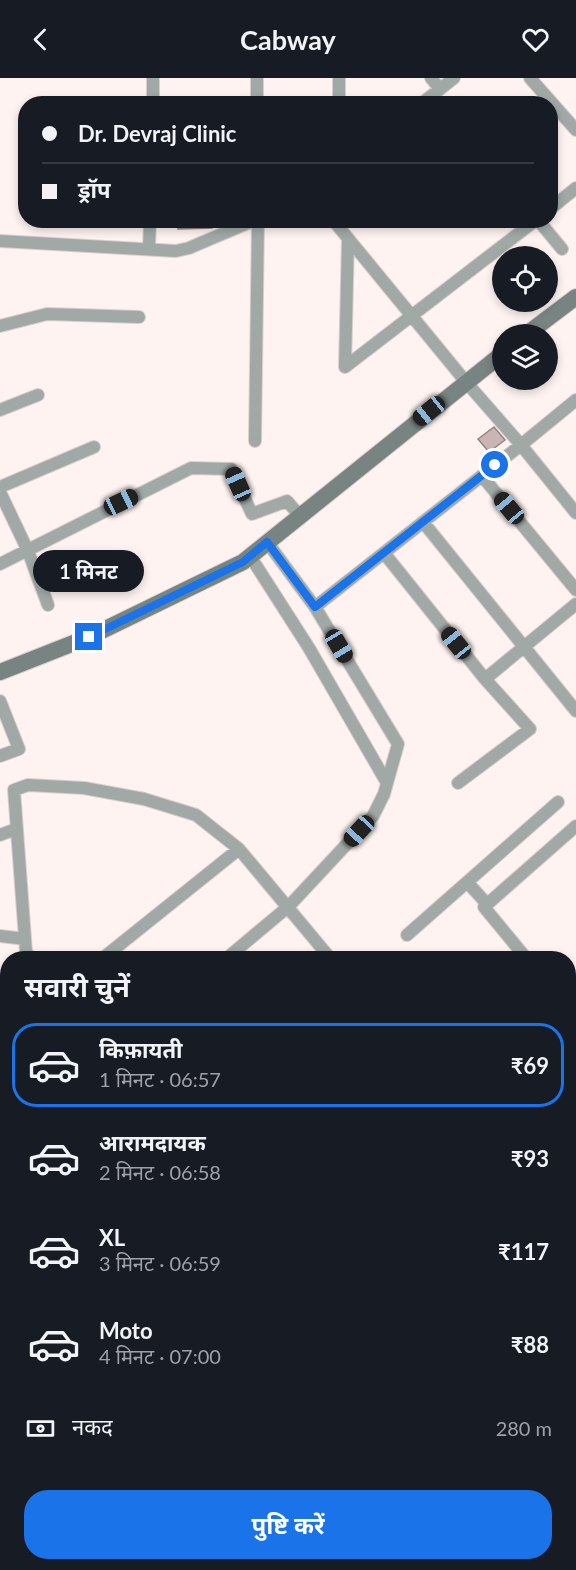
<!DOCTYPE html>
<html lang="hi">
<head>
<meta charset="utf-8">
<style>
	:root { --surface:#171b24; --page:#20242c; --text:#f1f3f6; --muted:#9ea1a6; --line:#363941; --accent:#1a73e8 }
	body { margin:0; font-family:Lato,"Noto Sans Devanagari",sans-serif; background:var(--page); color:var(--text); height:100vh; display:flex; flex-direction:column; font-size:22px; white-space:nowrap }
	* { box-sizing:border-box; margin:0 }
	p { font-size:20px; color:var(--muted) }
	.icon { flex:none; width:33px; height:33px; fill:none; stroke:currentColor; stroke-width:2; stroke-linecap:round; stroke-linejoin:round }
	.map { position:relative; flex:1; overflow:hidden }
	.drawer { position:absolute; left:0px; top:873px; width:576px; height:620px; display:flex; flex-direction:column; background:var(--surface); border-radius:24px 24px 0 0; box-shadow:0 3px 9px #0003 }
	.drawer>* { flex:none }
	.hud { position:absolute; left:18px; top:18px; width:540px; height:132px; border-radius:24px; box-shadow:0 3px 9px #0003; display:grid; align-content:center; height:132px; padding:0 24px; background:var(--surface) }
	.fabs { position:absolute; left:492px; top:168px; display:grid; gap:12px }
	.fabs a { display:grid; place-items:center; width:66px; height:66px; border-radius:50%; background:var(--surface); box-shadow:0 3px 9px #0003; font-size:30px }
	.end { position:absolute; width:27px; height:27px; margin:-14px; border:8px solid #1a73e8; background:#fff; box-shadow:0 0 0 3px #fff }
	.from { border-radius:50% }
	.bubble { position:absolute; height:42px; border-radius:21px; background:var(--surface); box-shadow:0 3px 9px #0003; font-size:20px; font-weight:700; line-height:42px; text-align:center }
	.car { position:absolute; width:18px; height:36px; margin:-18px -9px; border-radius:8px; box-shadow:0 0 4px 2px #0007; background:linear-gradient(#222 24%,#8ab4d8 0 40%,#222 0 76%,#8ab4d8 0 86%,#222 0) }
	.hud b { display:flex; align-items:center; gap:21px; height:57px; font-size:22px }
	.hud b+b { border-top:2px solid var(--line) }
	.hud i { width:15px; height:15px; background:var(--text) }
	ul { padding:0; list-style:none }
	li { display:flex; align-items:center; gap:18px; height:84px; margin:0 12px 9px; padding:0 12px; border:3px solid transparent; border-radius:24px }
	li div { flex:1 }
	li b { display:block; font-size:22px }
	li em { font-style:normal; font-weight:700 }
	li.current { border-color:var(--accent) }
	li>.icon { width:54px; height:54px; stroke-width:1.5 }
	h2 { padding:0 24px; font-size:27px; line-height:72px }
	.pay { display:flex; align-items:center; gap:15px; height:66px; padding:0 24px; font-size:22px }
	.pay p { margin-inline-start:auto }
	.cta { display:flex; gap:12px; margin-top:auto; padding:12px 24px }
	.cta a { flex:1; height:69px; border-radius:24px; background:var(--accent); color:#fff; font-size:24px; font-weight:700; line-height:69px; text-align:center }
	header { display:flex; justify-content:space-between; align-items:center; height:78px; padding:0 24px; background:var(--surface); font-size:27px; font-weight:700 }
	.map>svg:first-child { display:block }
	.water { fill:#85bcb3 }
	.building { fill:#c9b6b4; stroke:#958481; stroke-width:1.5 }
	.lines { fill:none; stroke-linecap:round; stroke-linejoin:round }
	.street-casing { stroke:#d8cecc; stroke-width:14 }
	.secondary-casing { stroke:#d8cecc; stroke-width:18 }
	.street { stroke:#a1a9a7; stroke-width:12 }
	.secondary { stroke:#788482; stroke-width:16 }
	.route { stroke:#1a73e8; stroke-width:8 }
</style>
</head>
<body>
<header><svg class="icon" aria-label="back" viewBox="0 0 24 24"><path d="M15 5l-7 7 7 7"/></svg>Cabway<svg class="icon" aria-label="heart" viewBox="0 0 24 24"><path d="M12 20l-8-8c-3-5 5-10 8-4 3-6 11-1 8 4z"/></svg></header>
<div class="map">
<svg width="576" height="1492" viewBox="0 0 576 1492">
	<rect width="100%" height="100%" fill="#fef3f1"/>
	<!-- water -->
	<path class="water" d="M298,1485H415L425,1492H286Z"/>
	<!-- building -->
	<path class="building" d="M178,142H212V150L178,151Z
		M494,349L505,362L489,374L478,361Z
		M101,1485H265L266,1492H102Z"/>
	<g class="lines">
		<!-- street casing -->
		<g class="street-casing">
			<path id="street" d="M339,0V26
				M431,0L440,11
				M530,0L576,52
				M153,26V0
				M257,26V0
				M421,26L454,0
				M550,131L576,110
				M333,142L466,304L521,367L576,322
				M538,142L562,171
				M0,163L176,173L189,170L255,142
				M149,170L150,142
				M0,248L47,236L139,239
				M345,289L536,142
				M345,289L348,160
				M0,332L38,317
				M255,363L258,142
				M482,398L576,512
				M0,409L94,369
				M0,414L28,473L48,527
				M423,444L576,633
				M267,464L315,529L521,367L576,435
				M384,475L485,601
				M250,478L309,570L387,705
				M0,486L191,390L231,391L252,436L287,423L300,438
				M0,623L19,671L0,678
				M458,705L530,651L485,601L576,526
				M0,757L16,751
				M467,804L487,826
				M407,857L558,724
				M0,858L25,861
				M31,880L26,874L14,712L28,707L84,710L144,721L196,737L239,771
				M103,880L239,771L330,880
				M227,880L289,828L373,738L384,716L398,666L315,529
				M526,880L484,829L576,748
				M0,998L8,987
				M0,1462L8,1454
				M271,1485L273,1492"/>
		</g>
		<!-- secondary casing -->
		<g class="secondary-casing">
			<path id="secondary" d="M527,256L576,219
				M0,594L89,559L243,484L502,276
				M568,945L576,937
				M0,1096L8,1102
				M568,1477L576,1482"/>
		</g>
		<!-- street -->
		<use href="#street" class="street"/>
		<!-- secondary -->
		<use href="#secondary" class="secondary"/>
	</g>
	<g class="lines">
		<!-- route -->
		<path class="route" d="M89,559L243,484L267,464L315,529L495,387"/>
	</g>
</svg>
<div class="fabs">
<a><svg class="icon" aria-label="locate" viewBox="0 0 24 24"><circle cx="12" cy="12" r="6"/><path d="M12 2v4M12 18v4M2 12h4M18 12h4"/></svg></a>
<a><svg class="icon" aria-label="layers" viewBox="0 0 24 24"><path d="M12 4l9 5-9 5-9-5zM3 14l9 5 9-5"/></svg></a>
</div>
<i class="end from" style="left:495px;top:387px"></i>
<i class="end" style="left:89px;top:559px"></i>
<div class="bubble" style="left:33px;top:472px;width:111px">1 मिनट</div>
<i class="car" style="left:429px;top:333px;rotate:231deg"></i>
<i class="car" style="left:238px;top:406px;rotate:336deg"></i>
<i class="car" style="left:121px;top:424px;rotate:65deg"></i>
<i class="car" style="left:509px;top:430px;rotate:320deg"></i>
<i class="car" style="left:456px;top:565px;rotate:321deg"></i>
<i class="car" style="left:339px;top:568px;rotate:149deg"></i>
<i class="car" style="left:359px;top:753px;rotate:223deg"></i>
<div class="hud">
<b><i class="from"></i>Dr. Devraj Clinic</b>
<b><i></i>ड्रॉप</b>
</div>
<section class="drawer">
<h2>सवारी चुनें</h2>
<ul>
<li class="current"><svg class="icon" aria-label="car" viewBox="0 0 24 24"><path d="M5 17H2v-5l4-1 3-4h7l3 4 3 1v5h-3M9 17h6M6 11h13"/><circle cx="7" cy="17" r="2"/><circle cx="17" cy="17" r="2"/></svg><div><b>किफ़ायती</b><p>1 मिनट · 06:57</p></div><em>₹69</em></li>
<li><svg class="icon" aria-label="car" viewBox="0 0 24 24"><path d="M5 17H2v-5l4-1 3-4h7l3 4 3 1v5h-3M9 17h6M6 11h13"/><circle cx="7" cy="17" r="2"/><circle cx="17" cy="17" r="2"/></svg><div><b>आरामदायक</b><p>2 मिनट · 06:58</p></div><em>₹93</em></li>
<li><svg class="icon" aria-label="car" viewBox="0 0 24 24"><path d="M5 17H2v-5l4-1 3-4h7l3 4 3 1v5h-3M9 17h6M6 11h13"/><circle cx="7" cy="17" r="2"/><circle cx="17" cy="17" r="2"/></svg><div><b>XL</b><p>3 मिनट · 06:59</p></div><em>₹117</em></li>
<li><svg class="icon" aria-label="car" viewBox="0 0 24 24"><path d="M5 17H2v-5l4-1 3-4h7l3 4 3 1v5h-3M9 17h6M6 11h13"/><circle cx="7" cy="17" r="2"/><circle cx="17" cy="17" r="2"/></svg><div><b>Moto</b><p>4 मिनट · 07:00</p></div><em>₹88</em></li>
</ul>
<div class="pay"><svg class="icon" aria-label="cash" viewBox="0 0 24 24"><path d="M3 7h18v10H3z"/><circle cx="12" cy="12" r="2"/></svg>नकद<p>280 m</p></div>
<div class="cta"><a>पुष्टि करें</a></div>
</section>
</div>
</body>
</html>
